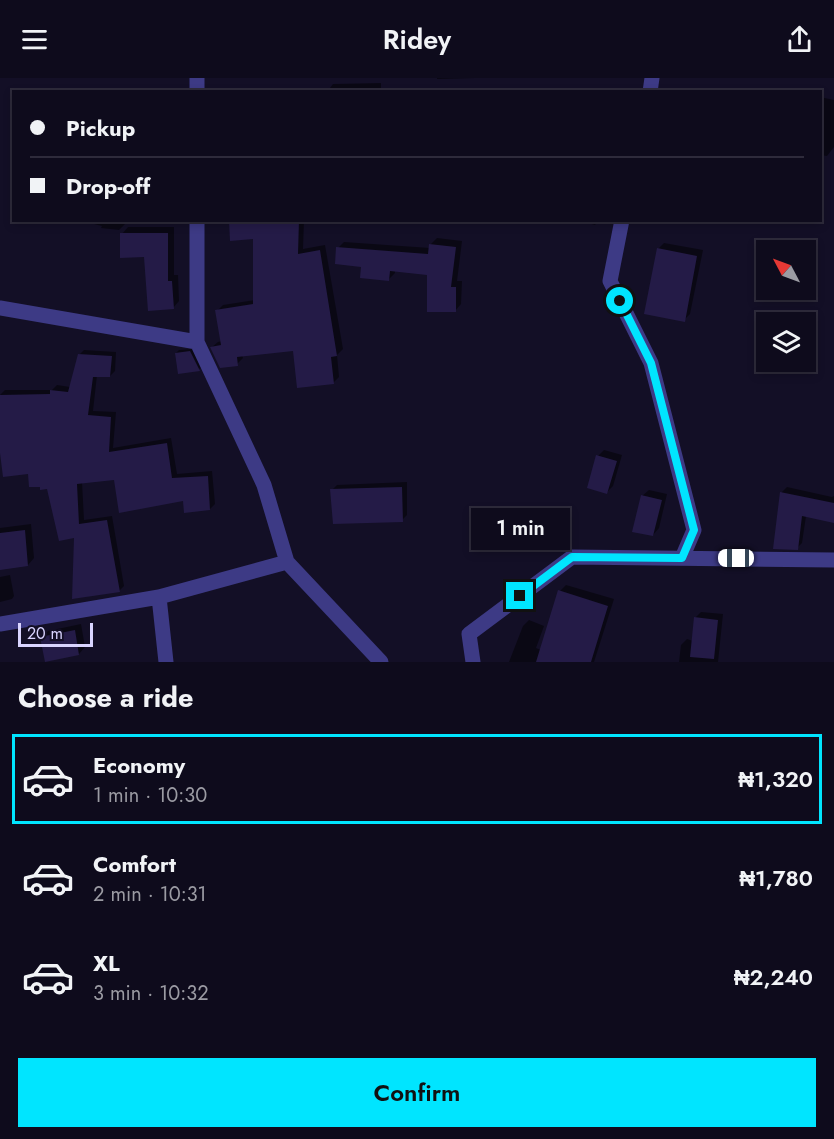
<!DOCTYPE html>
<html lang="en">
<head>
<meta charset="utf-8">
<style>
	:root { --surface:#0e0b1c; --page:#1c1929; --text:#f1f3f6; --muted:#9b9ba3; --line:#2e2b3b; --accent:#00e5ff }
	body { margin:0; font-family:Jost,sans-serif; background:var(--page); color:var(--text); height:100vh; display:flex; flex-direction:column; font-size:22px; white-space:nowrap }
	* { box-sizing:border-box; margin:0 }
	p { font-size:20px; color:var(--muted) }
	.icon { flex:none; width:33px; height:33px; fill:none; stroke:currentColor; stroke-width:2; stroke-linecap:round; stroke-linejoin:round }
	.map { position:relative; height:584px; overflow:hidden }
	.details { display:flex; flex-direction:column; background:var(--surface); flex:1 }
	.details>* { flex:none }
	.hud { position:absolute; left:12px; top:12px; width:810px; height:132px; border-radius:0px; box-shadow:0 3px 9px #0003,0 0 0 2px var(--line); display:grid; align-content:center; height:132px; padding:0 18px; background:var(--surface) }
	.needle { width:39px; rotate:311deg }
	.tools { position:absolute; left:756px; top:162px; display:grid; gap:12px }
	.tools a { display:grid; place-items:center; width:60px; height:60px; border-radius:0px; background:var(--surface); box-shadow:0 3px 9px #0003,0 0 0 2px var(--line); font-size:30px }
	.scale { position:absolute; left:18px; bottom:15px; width:75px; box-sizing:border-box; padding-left:6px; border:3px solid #d9d4ff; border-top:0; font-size:16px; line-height:21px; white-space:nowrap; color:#d9d4ff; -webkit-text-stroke:4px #130f26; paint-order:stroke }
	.end { position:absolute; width:27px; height:27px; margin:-14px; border:8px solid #00e5ff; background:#111; box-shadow:0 0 0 3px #111 }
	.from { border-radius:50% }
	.bubble { position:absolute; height:42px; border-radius:0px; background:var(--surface); box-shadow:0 3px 9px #0003,0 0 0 2px var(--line); font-size:20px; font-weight:600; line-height:42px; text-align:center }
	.car { position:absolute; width:18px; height:36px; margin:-18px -9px; border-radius:8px; box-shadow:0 0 4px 2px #0007; background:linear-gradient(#fff 24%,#345 0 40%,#fff 0 76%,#345 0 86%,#fff 0) }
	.hud b { display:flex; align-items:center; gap:21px; height:57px; font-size:22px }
	.hud b+b { border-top:2px solid var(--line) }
	.hud i { width:15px; height:15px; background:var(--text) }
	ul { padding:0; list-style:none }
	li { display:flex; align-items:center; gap:18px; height:90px; margin:0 12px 9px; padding:0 6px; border:3px solid transparent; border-radius:0px }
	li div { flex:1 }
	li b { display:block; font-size:22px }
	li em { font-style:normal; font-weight:600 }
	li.on { border-color:var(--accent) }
	li>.icon { width:54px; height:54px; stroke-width:1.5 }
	h2 { padding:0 18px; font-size:27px; line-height:72px }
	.action { display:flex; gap:12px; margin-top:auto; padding:12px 18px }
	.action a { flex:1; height:69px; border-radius:0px; background:var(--accent); color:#111; font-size:24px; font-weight:600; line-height:69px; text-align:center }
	header { display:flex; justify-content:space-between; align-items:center; height:78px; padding:0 18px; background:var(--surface); font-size:27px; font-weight:600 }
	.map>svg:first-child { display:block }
	.shadow { fill:#0007 }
	.building { fill:#241b47 }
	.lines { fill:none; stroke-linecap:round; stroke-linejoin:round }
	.minor { stroke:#3d3a85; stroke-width:15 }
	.route { stroke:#00e5ff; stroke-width:8 }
</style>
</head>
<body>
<header><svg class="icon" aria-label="menu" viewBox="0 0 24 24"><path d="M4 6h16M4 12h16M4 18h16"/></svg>Ridey<svg class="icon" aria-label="share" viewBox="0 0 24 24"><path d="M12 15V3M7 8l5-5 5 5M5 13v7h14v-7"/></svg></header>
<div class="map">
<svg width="834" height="584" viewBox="0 0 834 584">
	<rect width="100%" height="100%" fill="#130f26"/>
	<!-- shadow -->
	<path class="shadow" d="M437,0H475L437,1Z
		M381,5V14H327L333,6Z
		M820,19L834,22V69L827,78L820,77Z
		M78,142H125V146L119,152L101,150L102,148Z
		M230,142H304L303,171L325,167L343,271L337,277L339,299L333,305L295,272L242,277L243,280L237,286L212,269L218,264L222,263L217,233L223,227L255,222L254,159Z
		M578,142H599L595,147Z
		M128,149H174V197H178L179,223L173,230L145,178L122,156Z
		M437,160L462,163L457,203H462L461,226L455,233L429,196L395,192V195L389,201L363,188L338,170L344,164L430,170V167Z
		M664,165L703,172L690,236L684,242L658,171Z
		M193,271L202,289L199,291L176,275L179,272Z
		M84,272L116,274L115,293L110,298L97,297L93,333L116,334L113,370L171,360L177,396L212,393L215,426L210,431L184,421L115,401L82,404L84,442L112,438L124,508L119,513L75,459L48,410L29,395L0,317L5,312H52L57,307L70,309L79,277Z
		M604,372L622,377L613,408L607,414L598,378Z
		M407,404V437L402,442L332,412L337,407Z
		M787,409L832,419L834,418V443L806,438L802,465L797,470L774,469L782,414Z
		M649,412L667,416L659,450L653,457L642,418Z
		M31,446L34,480L28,487L0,490V450Z
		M10,497L14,518L12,521L0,524V499Z
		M566,507L614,521L594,584H509L523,548L529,542L544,548L536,570L541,572L560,513Z
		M701,534L723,536L718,584H679L681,567L687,561L693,563L695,540Z
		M81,546L85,569L79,576L42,560L48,553Z"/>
	<!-- building -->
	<path class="building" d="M229,142H299L298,176L320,172L337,278L331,279L334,306L297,310L293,273L237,279L238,288L220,290L210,269L221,267L215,232L253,226V161L230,163Z
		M120,155H168V203H172L174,231L148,233L144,179L120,180Z
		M429,166L456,169L451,209H456V234H427V197L390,193L389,203L360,200L361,189L335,186L336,169L428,176Z
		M657,170L697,178L685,244L644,236Z
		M190,273L200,293L178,296L175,275Z
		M78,276L112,278L110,299H93L88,337L111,339L109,374L167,365L172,400L208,398L210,432L184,435L183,423L119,435L114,402L77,406L79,446L107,442L120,514L72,521L74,460L59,463L47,411L40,412V409H29L28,396L3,399L0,375V317L50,316V312L68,314Z
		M596,377L617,383L607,416L587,410Z
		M402,409L403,444L333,446L330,411Z
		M780,414L834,425V445L802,438L798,472L773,471Z
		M641,417L662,422L653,458L632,454Z
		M25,452L28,488L0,492V455Z
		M558,512L608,528L591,584H536Z
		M694,539L718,542L714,581L690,579Z
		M75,552L79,577L45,584L40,559Z"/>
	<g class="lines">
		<!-- minor -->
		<path class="minor" d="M197,14V0
			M650,14L652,0
			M622,142L610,203L651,285L694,452L682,480
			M0,230L197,264L264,407L287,484
			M197,264V142
			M0,546L159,519
			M166,584L159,519L287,484L381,584
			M473,584L469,556L572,479L834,482"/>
	</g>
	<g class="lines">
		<!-- route -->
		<path class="route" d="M520,518L572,479L682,480L694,452L651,285L620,223"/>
	</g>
</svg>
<div class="tools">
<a><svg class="needle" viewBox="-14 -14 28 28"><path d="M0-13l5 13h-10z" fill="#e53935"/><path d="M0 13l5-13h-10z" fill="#9b9ba3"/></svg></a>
<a><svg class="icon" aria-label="layers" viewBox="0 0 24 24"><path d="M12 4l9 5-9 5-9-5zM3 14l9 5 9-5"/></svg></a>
</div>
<div class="scale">20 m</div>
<i class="end from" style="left:620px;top:223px"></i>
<i class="end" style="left:520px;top:518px"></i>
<div class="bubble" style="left:471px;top:430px;width:99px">1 min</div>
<i class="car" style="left:736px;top:480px;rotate:270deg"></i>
<div class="hud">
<b><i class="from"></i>Pickup</b>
<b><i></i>Drop-off</b>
</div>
</div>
<section class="details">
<h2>Choose a ride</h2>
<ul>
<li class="on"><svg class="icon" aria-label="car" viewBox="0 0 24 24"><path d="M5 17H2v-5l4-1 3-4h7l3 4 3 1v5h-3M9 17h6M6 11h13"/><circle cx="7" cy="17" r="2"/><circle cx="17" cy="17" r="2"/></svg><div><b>Economy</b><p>1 min · 10:30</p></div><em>₦1,320</em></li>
<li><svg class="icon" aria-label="car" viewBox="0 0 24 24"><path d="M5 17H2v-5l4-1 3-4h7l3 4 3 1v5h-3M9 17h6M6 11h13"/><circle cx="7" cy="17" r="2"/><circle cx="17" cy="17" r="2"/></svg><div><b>Comfort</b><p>2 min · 10:31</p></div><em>₦1,780</em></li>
<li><svg class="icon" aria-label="car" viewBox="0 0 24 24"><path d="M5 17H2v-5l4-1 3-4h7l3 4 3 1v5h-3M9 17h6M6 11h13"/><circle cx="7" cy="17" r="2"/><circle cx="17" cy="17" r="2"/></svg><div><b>XL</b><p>3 min · 10:32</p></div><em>₦2,240</em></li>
</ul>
<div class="action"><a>Confirm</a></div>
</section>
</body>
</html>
